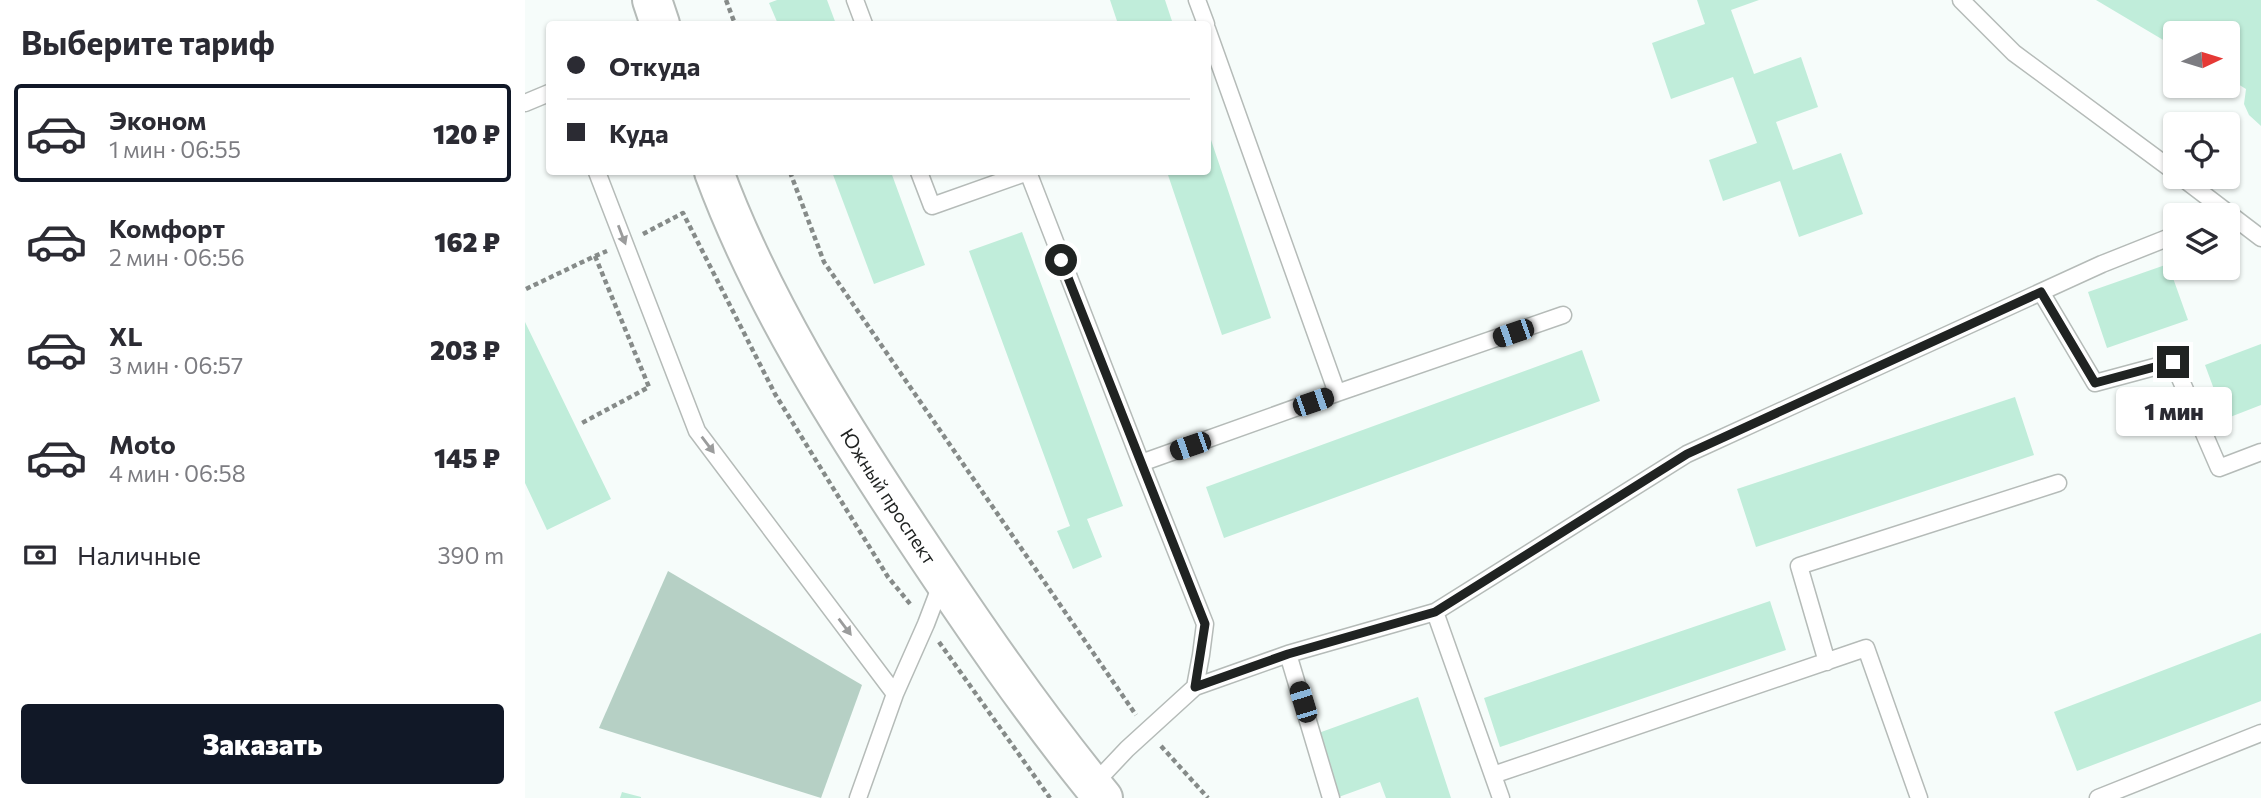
<!DOCTYPE html>
<html lang="ru">
<head>
<meta charset="utf-8">
<style>
	:root { --surface:#fff; --page:#f7f7f7; --text:#2b2b33; --muted:#7c7c81; --line:#e1e1e2; --accent:#111827 }
	body { margin:0; font-family:Commissioner,sans-serif; background:var(--page); color:var(--text); height:100vh; display:flex; flex-direction:column; font-size:26px; white-space:nowrap }
	* { box-sizing:border-box; margin:0 }
	p { font-size:23px; color:var(--muted) }
	.icon { flex:none; width:38px; height:38px; fill:none; stroke:currentColor; stroke-width:2; stroke-linecap:round; stroke-linejoin:round }
	.map { position:relative; flex:1; overflow:hidden }
	.panel { display:flex; flex-direction:column; background:var(--surface); width:525px }
	.panel>* { flex:none }
	.banner { position:absolute; left:21px; top:21px; width:665px; height:154px; border-radius:7px; box-shadow:0 2px 5px #0004; display:grid; align-content:center; height:154px; padding:0 21px; background:var(--surface) }
	.needle { width:46px; rotate:86deg }
	.tools { position:absolute; left:1638px; top:21px; display:grid; gap:14px }
	.tools a { display:grid; place-items:center; width:77px; height:77px; border-radius:7px; background:var(--surface); box-shadow:0 2px 5px #0004; font-size:35px }
	.end { position:absolute; width:32px; height:32px; margin:-16px; border:9px solid #202322; background:#fff; box-shadow:0 0 0 4px #fff }
	.from { border-radius:50% }
	.bubble { position:absolute; height:49px; border-radius:7px; background:var(--surface); box-shadow:0 2px 5px #0004; font-size:23px; font-weight:800; line-height:49px; text-align:center }
	.car { position:absolute; width:21px; height:42px; margin:-21px -10px; border-radius:9px; box-shadow:0 0 5px 2px #0007; background:linear-gradient(#222 24%,#8ab4d8 0 40%,#222 0 76%,#8ab4d8 0 86%,#222 0) }
	.banner b { display:flex; align-items:center; gap:24px; height:66px; font-size:26px }
	.banner b+b { border-top:2px solid var(--line) }
	.banner i { width:18px; height:18px; background:var(--text) }
	ul { padding:0; list-style:none }
	li { display:flex; align-items:center; gap:21px; height:98px; margin:0 14px 10px; padding:0 7px; border:4px solid transparent; border-radius:7px }
	li div { flex:1 }
	li b { display:block; font-size:26px }
	li em { font-style:normal; font-weight:800 }
	li.current { border-color:var(--accent) }
	li>.icon { width:63px; height:63px; stroke-width:1.5 }
	h2 { padding:0 21px; font-size:32px; line-height:84px }
	.pay { display:flex; align-items:center; gap:18px; height:77px; padding:0 21px; font-size:26px }
	.pay p { margin-inline-start:auto }
	.primary-button { display:flex; gap:14px; margin-top:auto; padding:14px 21px }
	.primary-button a { flex:1; height:80px; border-radius:7px; background:var(--accent); color:#fff; font-size:28px; font-weight:800; line-height:80px; text-align:center }
	main { display:flex; flex:1; min-height:0 }
	.map>svg:first-child { display:block }
	.green { fill:#b6d0c5 }
	.building { fill:#c0edda }
	.lines { fill:none; stroke-linecap:round; stroke-linejoin:round }
	.service-casing { stroke:#b5bbb8; stroke-width:19 }
	.secondary-casing { stroke:#b5bbb8; stroke-width:42 }
	.path { stroke:#868b89; stroke-width:4.5; stroke-dasharray:5 3.5; stroke-linecap:butt }
	.service { stroke:#fff; stroke-width:16 }
	.secondary { stroke:#fff; stroke-width:38 }
	.oneway { fill:#9b9c9c }
	.route { stroke:#202322; stroke-width:9 }
	.labels { text-anchor:middle; stroke-width:6; stroke-linejoin:round; paint-order:stroke }
	.street-label { font-size:19px; fill:#202322; stroke:#f6fcfa }
</style>
</head>
<body>
<main>
<section class="panel">
<h2>Выберите тариф</h2>
<ul>
<li class="current"><svg class="icon" aria-label="car" viewBox="0 0 24 24"><path d="M5 17H2v-5l4-1 3-4h7l3 4 3 1v5h-3M9 17h6M6 11h13"/><circle cx="7" cy="17" r="2"/><circle cx="17" cy="17" r="2"/></svg><div><b>Эконом</b><p>1 мин · 06:55</p></div><em>120 ₽</em></li>
<li><svg class="icon" aria-label="car" viewBox="0 0 24 24"><path d="M5 17H2v-5l4-1 3-4h7l3 4 3 1v5h-3M9 17h6M6 11h13"/><circle cx="7" cy="17" r="2"/><circle cx="17" cy="17" r="2"/></svg><div><b>Комфорт</b><p>2 мин · 06:56</p></div><em>162 ₽</em></li>
<li><svg class="icon" aria-label="car" viewBox="0 0 24 24"><path d="M5 17H2v-5l4-1 3-4h7l3 4 3 1v5h-3M9 17h6M6 11h13"/><circle cx="7" cy="17" r="2"/><circle cx="17" cy="17" r="2"/></svg><div><b>XL</b><p>3 мин · 06:57</p></div><em>203 ₽</em></li>
<li><svg class="icon" aria-label="car" viewBox="0 0 24 24"><path d="M5 17H2v-5l4-1 3-4h7l3 4 3 1v5h-3M9 17h6M6 11h13"/><circle cx="7" cy="17" r="2"/><circle cx="17" cy="17" r="2"/></svg><div><b>Moto</b><p>4 мин · 06:58</p></div><em>145 ₽</em></li>
</ul>
<div class="pay"><svg class="icon" aria-label="cash" viewBox="0 0 24 24"><path d="M3 7h18v10H3z"/><circle cx="12" cy="12" r="2"/></svg>Наличные<p>390 m</p></div>
<div class="primary-button"><a>Заказать</a></div>
</section>
<div class="map">
<svg width="1736" height="798" viewBox="0 0 1736 798">
	<rect width="100%" height="100%" fill="#f6fcfa"/>
	<!-- green -->
	<path class="green" d="M143,571L337,685L296,798L74,728Z"/>
	<!-- building -->
	<path class="building" d="M252,0H302L311,24H253L244,3Z
		M585,0H640L648,24H593Z
		M1172,0H1234L1206,10L1229,74L1276,57L1293,107L1251,122L1268,170L1316,153L1338,214L1274,237L1255,181L1198,201L1184,160L1232,143L1208,77L1146,99L1127,43L1180,24Z
		M1571,0H1736V126L1724,115L1719,104L1721,89L1703,78V33H1650V47Z
		M682,128L746,318L697,335L642,172H682Z
		M307,172H366L400,265L349,284Z
		M497,232L598,506L562,519L577,557L548,569L532,531L545,526L444,251Z
		M1643,264L1663,320L1582,348L1563,292Z
		M0,322L86,499L22,530L0,483Z
		M1736,344V405L1700,419L1680,365Z
		M1057,350L1075,401L699,538L681,487Z
		M1490,397L1509,455L1231,547L1212,489Z
		M1245,601L1261,650L975,747L959,698Z
		M1736,633V701L1552,771L1529,712Z
		M893,697L926,798H861L855,782L811,798L788,735Z
		M97,792L116,797V798H95Z"/>
	<g class="lines">
		<!-- service casing -->
		<g class="service-casing">
			<path id="service" d="M330,0L339,24
				M672,0L681,24
				M1436,0L1489,53L1650,172
				M682,29L812,393L1038,315
				M0,103L24,93
				M72,172L172,431L370,694
				M394,172L407,206L503,172L616,463
				M1656,177L1736,238
				M1516,292L1570,383L1648,362L1694,468L1736,452
				M910,612L1162,454L1577,264L1650,235
				M763,654L910,612L976,798
				M1302,662L1274,566L1533,483
				M670,687L763,654L806,798
				M968,775L1341,648L1394,798
				M568,785L602,749L670,687L676,655L680,624L616,463L812,393
				M333,798L370,694L401,624L417,582
				M1573,798L1736,733"/>
		</g>
		<!-- secondary casing -->
		<g class="secondary-casing">
			<g id="secondary">
				<path d="M127,0L135,24"/>
				<path id="s1" d="M189,172C236,299 310,417 385,530C446,622 508,713 578,798"/>
			</g>
		</g>
		<!-- path -->
		<path class="path" d="M201,0L210,24
			M265,172L299,262L611,715
			M118,234L158,213L250,394L363,577L386,605
			M70,256L82,251
			M1,289L70,256L124,387L57,423
			M414,642L525,798
			M636,746L683,798"/>
		<!-- service -->
		<use href="#service" class="service"/>
		<!-- secondary -->
		<use href="#secondary" class="secondary"/>
	</g>
	<!-- one-way arrows -->
	<defs><path id="oneway-solid" d="M-6-.8H1V-3.2L6.5 0L1 3.2V.8H-6Z" transform="scale(1.75)"/></defs>
	<g class="oneway">
		<use href="#oneway-solid" transform="translate(97 235) rotate(69)"/>
		<use href="#oneway-solid" transform="translate(183 445) rotate(53)"/>
		<use href="#oneway-solid" transform="translate(320 627) rotate(53)"/>
	</g>
	<g class="lines">
		<!-- route -->
		<path class="route" d="M536,260L680,624L670,687L763,654L910,612L1162,454L1516,292L1570,383L1648,362"/>
	</g>
	<g class="labels">
		<!-- street labels -->
		<g class="street-label">
			<text dy="7" stroke="none"><textPath href="#s1" startOffset="369">Южный проспект</textPath></text>
		</g>
	</g>
</svg>
<div class="tools">
<a><svg class="needle" viewBox="-14 -14 28 28"><path d="M0-13l5 13h-10z" fill="#e53935"/><path d="M0 13l5-13h-10z" fill="#7c7c81"/></svg></a>
<a><svg class="icon" aria-label="locate" viewBox="0 0 24 24"><circle cx="12" cy="12" r="6"/><path d="M12 2v4M12 18v4M2 12h4M18 12h4"/></svg></a>
<a><svg class="icon" aria-label="layers" viewBox="0 0 24 24"><path d="M12 4l9 5-9 5-9-5zM3 14l9 5 9-5"/></svg></a>
</div>
<i class="end from" style="left:536px;top:260px"></i>
<i class="end" style="left:1648px;top:362px"></i>
<div class="bubble" style="left:1591px;top:387px;width:116px">1 мин</div>
<i class="car" style="left:988px;top:333px;rotate:251deg"></i>
<i class="car" style="left:788px;top:402px;rotate:71deg"></i>
<i class="car" style="left:665px;top:446px;rotate:251deg"></i>
<i class="car" style="left:778px;top:702px;rotate:343deg"></i>
<div class="banner">
<b><i class="from"></i>Откуда</b>
<b><i></i>Куда</b>
</div>
</div>
</main>
</body>
</html>
